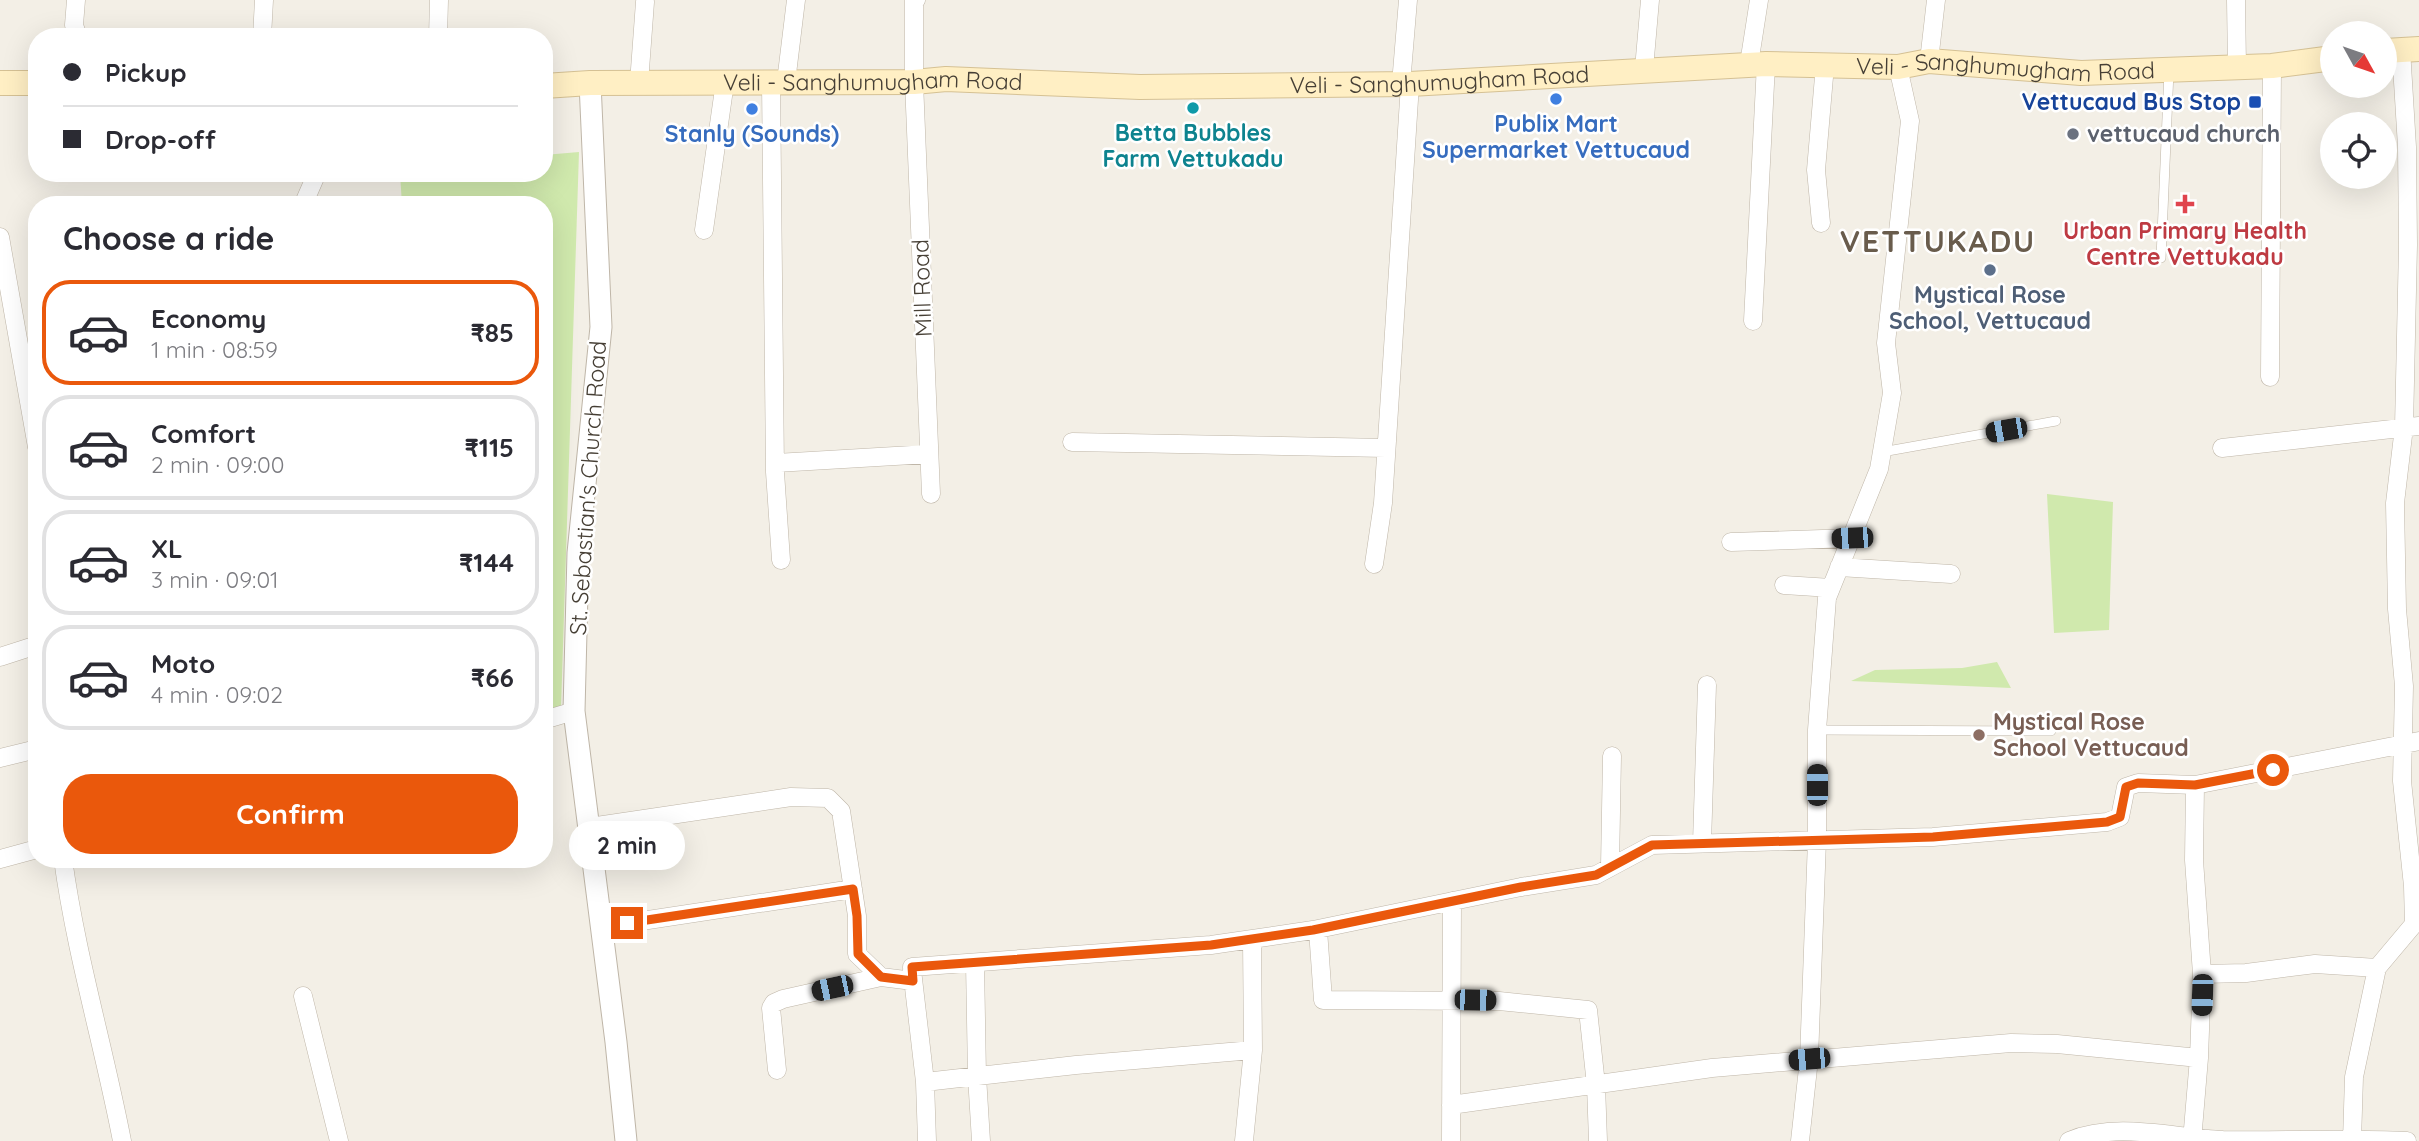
<!DOCTYPE html>
<html lang="en">
<head>
<meta charset="utf-8">
<style>
	:root { --surface:#fff; --page:#f7f7f7; --text:#2b2b33; --muted:#7c7c81; --line:#e1e1e2; --accent:#ea580c }
	body { margin:0; font-family:Quicksand,sans-serif; background:var(--page); color:var(--text); height:100vh; display:flex; flex-direction:column; font-size:26px; white-space:nowrap }
	* { box-sizing:border-box; margin:0 }
	p { font-size:23px; color:var(--muted) }
	.icon { flex:none; width:38px; height:38px; fill:none; stroke:currentColor; stroke-width:2; stroke-linecap:round; stroke-linejoin:round }
	.map { position:relative; flex:1; overflow:hidden }
	.side { position:absolute; left:28px; top:196px; width:525px; height:672px; display:flex; flex-direction:column; background:var(--surface); border-radius:28px; box-shadow:0 7px 28px #0002 }
	.side>* { flex:none }
	.hud { position:absolute; left:28px; top:28px; width:525px; height:154px; border-radius:28px; box-shadow:0 7px 28px #0002; display:grid; align-content:center; height:154px; padding:0 35px; background:var(--surface) }
	.needle { width:46px; rotate:130deg }
	.tools { position:absolute; left:2320px; top:21px; display:grid; gap:14px }
	.tools a { display:grid; place-items:center; width:77px; height:77px; border-radius:50%; background:var(--surface); box-shadow:0 7px 28px #0002; font-size:35px }
	.end { position:absolute; width:32px; height:32px; margin:-16px; border:9px solid #ea580c; background:#fff; box-shadow:0 0 0 4px #fff }
	.from { border-radius:50% }
	.bubble { position:absolute; height:49px; border-radius:24px; background:var(--surface); box-shadow:0 7px 28px #0002; font-size:23px; font-weight:700; line-height:49px; text-align:center }
	.car { position:absolute; width:21px; height:42px; margin:-21px -10px; border-radius:9px; box-shadow:0 0 5px 2px #0007; background:linear-gradient(#222 24%,#8ab4d8 0 40%,#222 0 76%,#8ab4d8 0 86%,#222 0) }
	.hud b { display:flex; align-items:center; gap:24px; height:66px; font-size:26px }
	.hud b+b { border-top:2px solid var(--line) }
	.hud i { width:18px; height:18px; background:var(--text) }
	ul { padding:0; list-style:none }
	li { display:flex; align-items:center; gap:21px; height:105px; margin:0 14px 10px; padding:0 21px; border:4px solid var(--line); border-radius:28px }
	li div { flex:1 }
	li b { display:block; font-size:26px }
	li em { font-style:normal; font-weight:700 }
	li.selected { border-color:var(--accent) }
	li>.icon { width:63px; height:63px; stroke-width:1.5 }
	h2 { padding:0 35px; font-size:32px; line-height:84px }
	.primary-button { display:flex; gap:14px; margin-top:auto; padding:14px 35px }
	.primary-button a { flex:1; height:80px; border-radius:28px; background:var(--accent); color:#fff; font-size:28px; font-weight:700; line-height:80px; text-align:center }
	.map>svg:first-child { display:block }
	.green { fill:#d0e9ad }
	.lines { fill:none; stroke-linecap:round; stroke-linejoin:round }
	.service-casing { stroke:#bfb6a8; stroke-width:10 }
	.minor-casing { stroke:#bfb6a8; stroke-width:19 }
	.tertiary-casing { stroke:#bfb6a8; stroke-width:23 }
	.secondary-casing { stroke:#d5c194; stroke-width:26 }
	.service { stroke:#fff; stroke-width:9 }
	.minor { stroke:#fff; stroke-width:18 }
	.tertiary { stroke:#fff; stroke-width:21 }
	.secondary { stroke:#ffefc4; stroke-width:24 }
	.route { stroke:#ea580c; stroke-width:9 }
	.shop-dot { fill:#3f7fe0; stroke:#fff; stroke-width:2.5 }
	.transit-dot { fill:#1a4fb4; stroke:#fff; stroke-width:2.5 }
	.culture-dot { fill:#0f9aa8; stroke:#fff; stroke-width:2.5 }
	.worship-dot { fill:#6b7280; stroke:#fff; stroke-width:2.5 }
	.health-dot { fill:#e0444e; stroke:#fff; stroke-width:2.5 }
	.service-dot { fill:#5c6f8a; stroke:#fff; stroke-width:2.5 }
	.education-dot { fill:#8d6e63; stroke:#fff; stroke-width:2.5 }
	.labels { text-anchor:middle; stroke-width:5; stroke-linejoin:round; paint-order:stroke }
	.street-label { font-size:23px; fill:#463f35; stroke:#fff }
	.transit-label { font-size:23px; font-weight:bold; fill:#164399; stroke:#fff; text-anchor:end }
	.shop-label { font-size:23px; font-weight:bold; fill:#366cbe; stroke:#fff }
	.culture-label { font-size:23px; font-weight:bold; fill:#0d838f; stroke:#fff }
	.worship-label { font-size:23px; font-weight:bold; fill:#5b616d; stroke:#fff; text-anchor:start }
	.health-label { font-size:23px; font-weight:bold; fill:#be3a42; stroke:#fff }
	.service-label { font-size:23px; font-weight:bold; fill:#4e5e75; stroke:#fff }
	.education-label { font-size:23px; font-weight:bold; fill:#785e54; stroke:#fff; text-anchor:start }
	.district-label { font-size:30px; font-weight:bold; letter-spacing:2px; fill:#695c4c; stroke:#fff }
</style>
</head>
<body>
<div class="map">
<svg width="2419" height="1141" viewBox="0 0 2419 1141">
	<rect width="100%" height="100%" fill="#f3efe6"/>
	<!-- green -->
	<path class="green" d="M579,152L561,708L544,713V205H402L400,173H544V155Z
		M2047,494L2113,502L2109,630L2054,633Z
		M1997,662L2011,688L1851,681L1875,670L1962,668Z"/>
	<g class="lines">
		<!-- service casing -->
		<g class="service-casing">
			<path id="service" d="M2161,258L2169,71
				M1882,452L2056,421
				M1817,730L2051,731"/>
		</g>
		<!-- minor casing -->
		<g class="minor-casing">
			<path id="minor" d="M76,0L74,25L78,37
				M916,0L914,1V82L931,494
				M2236,0L2237,66
				M262,37L264,0
				M438,37L439,0
				M1929,61L1936,0
				M1749,64L1759,0
				M1644,69L1650,0
				M771,82L775,472L781,560
				M786,82L796,0
				M639,83L645,2
				M1401,84L1408,0
				M303,205L317,173
				M1821,223L1816,170L1825,65
				M704,230L725,82
				M0,237L37,447
				M1753,321L1766,64
				M2270,377L2272,66
				M1072,442L1386,448
				M2222,448L2419,426
				M776,463L929,454
				M1731,542L1852,538
				M1374,564L1383,503L1410,84
				M1839,567L1951,574
				M1784,585L1831,588
				M0,657L37,645
				M544,720L574,711
				M0,758L37,749
				M2195,785L2419,741
				M590,827L791,797L828,798L841,811L857,916V954L881,977L913,981L912,967L1211,945L1313,930L1521,887L1596,875L1652,845L1933,837L2107,822L2120,817L2126,787L2138,783L2195,785L2194,860L2202,974L2246,973L2315,964L2377,968
				M1702,843L1707,685
				M0,859L37,849
				M63,859C76,955 104,1047 122,1141
				M1610,867L1612,756
				M602,927L853,889
				M1318,930L1323,1000L1499,1001L1588,1010L1596,1085L1598,1141
				M975,963L977,1076L981,1141
				M912,970L925,1082L927,1141
				M303,996L339,1141
				M777,1070L771,1008L774,1003L783,999L881,977
				M925,1082L1076,1065L1253,1050
				M1451,1105L1712,1068L2011,1043L2057,1044L2199,1058
				M1244,1141L1253,1050L1252,939
				M1451,1141L1452,901
				M1800,1141L1809,1059L1817,840V730L1827,598L1879,469L1892,393L1886,343L1910,121L1898,67
				M2069,1141C2117,1121 2173,1138 2223,1140C2285,1141 2346,1138 2407,1141
				M2192,1141L2199,1058L2202,974
				M2352,1141L2354,1077L2377,968L2414,924L2413,886L2402,781L2404,686L2397,609L2395,503L2404,427L2408,245L2407,147L2401,49"/>
		</g>
		<!-- tertiary casing -->
		<g class="tertiary-casing">
			<path id="tertiary" d="M590,83L601,327L578,553L574,711L616,1042L626,1141"/>
		</g>
		<!-- secondary casing -->
		<g class="secondary-casing">
			<g id="secondary">
				<path d="M2385,51L2419,49"/>
				<path d="M0,83H37"/>
				<path id="s1" d="M544,86L590,83L914,82L946,79L1140,87L1410,84L1766,64L1898,67L1929,61L2081,73L2272,66L2333,58"/>
			</g>
		</g>
		<!-- service -->
		<use href="#service" class="service"/>
		<!-- minor -->
		<use href="#minor" class="minor"/>
		<!-- tertiary -->
		<use href="#tertiary" class="tertiary"/>
		<!-- secondary -->
		<use href="#secondary" class="secondary"/>
	</g>
	<g class="lines">
		<!-- route -->
		<path class="route" d="M627,923L853,889L857,916L858,954L881,977L913,981L912,967L1211,945L1313,930L1521,887L1596,875L1652,845L1933,837L2107,822L2120,817L2126,787L2138,783L2195,785L2273,770"/>
	</g>
	<!-- markers -->
	<g class="shop-dot">
		<circle cx="1556" cy="99" r="7"/>
		<circle cx="752" cy="109" r="7"/>
	</g>
	<rect class="transit-dot" x="2248" y="95" width="14" height="14" rx="3.5"/>
	<circle class="culture-dot" cx="1193" cy="108" r="7"/>
	<circle class="worship-dot" cx="2073" cy="134" r="7"/>
	<path class="health-dot" d="M2181.5 193.5h7v7h7v7h-7v7h-7v-7h-7v-7h7z"/>
	<circle class="service-dot" cx="1990" cy="270" r="7"/>
	<circle class="education-dot" cx="1979" cy="735" r="7"/>
	<g class="labels">
		<!-- street labels -->
		<g class="street-label">
			<text dy="8" stroke="none"><textPath href="#s1" startOffset="1463">Veli - Sanghumugham Road</textPath></text>
			<text dy="8" stroke="none"><textPath href="#s1" startOffset="896">Veli - Sanghumugham Road</textPath></text>
			<text dy="8" stroke="none"><textPath href="#s1" startOffset="329">Veli - Sanghumugham Road</textPath></text>
			<text transform="translate(922 288) rotate(-92)" y="8">Mill Road</text>
			<text transform="translate(588 488) rotate(-86)" y="8">St. Sebastian's Church Road</text>
		</g>
		<!-- transit labels -->
		<g class="transit-label">
			<text x="2241" y="110">Vettucaud Bus Stop</text>
		</g>
		<!-- shop labels -->
		<g class="shop-label">
			<text x="1556" y="132">Publix Mart<tspan x="1556" dy="26">Supermarket Vettucaud</tspan></text>
			<text x="752" y="142">Stanly (Sounds)</text>
		</g>
		<!-- culture labels -->
		<g class="culture-label">
			<text x="1193" y="141">Betta Bubbles<tspan x="1193" dy="26">Farm Vettukadu</tspan></text>
		</g>
		<!-- worship labels -->
		<g class="worship-label">
			<text x="2087" y="142">vettucaud church</text>
		</g>
		<!-- health labels -->
		<g class="health-label">
			<text x="2185" y="239">Urban Primary Health<tspan x="2185" dy="26">Centre Vettukadu</tspan></text>
		</g>
		<!-- service labels -->
		<g class="service-label">
			<text x="1990" y="303">Mystical Rose<tspan x="1990" dy="26">School, Vettucaud</tspan></text>
		</g>
		<!-- education labels -->
		<g class="education-label">
			<text x="1993" y="730">Mystical Rose<tspan x="1993" dy="26">School Vettucaud</tspan></text>
		</g>
		<!-- district labels -->
		<g class="district-label">
			<text x="1938" y="252">VETTUKADU</text>
		</g>
	</g>
</svg>
<div class="tools">
<a><svg class="needle" viewBox="-14 -14 28 28"><path d="M0-13l5 13h-10z" fill="#e53935"/><path d="M0 13l5-13h-10z" fill="#7c7c81"/></svg></a>
<a><svg class="icon" aria-label="locate" viewBox="0 0 24 24"><circle cx="12" cy="12" r="6"/><path d="M12 2v4M12 18v4M2 12h4M18 12h4"/></svg></a>
</div>
<i class="end from" style="left:2273px;top:770px"></i>
<i class="end" style="left:627px;top:923px"></i>
<div class="bubble" style="left:569px;top:821px;width:116px">2 min</div>
<i class="car" style="left:2006px;top:430px;rotate:260deg"></i>
<i class="car" style="left:1852px;top:538px;rotate:268deg"></i>
<i class="car" style="left:1817px;top:785px;rotate:0deg"></i>
<i class="car" style="left:832px;top:988px;rotate:258deg"></i>
<i class="car" style="left:2202px;top:995px;rotate:182deg"></i>
<i class="car" style="left:1475px;top:1000px;rotate:91deg"></i>
<i class="car" style="left:1809px;top:1059px;rotate:265deg"></i>
<div class="hud">
<b><i class="from"></i>Pickup</b>
<b><i></i>Drop-off</b>
</div>
<section class="side">
<h2>Choose a ride</h2>
<ul>
<li class="selected"><svg class="icon" aria-label="car" viewBox="0 0 24 24"><path d="M5 17H2v-5l4-1 3-4h7l3 4 3 1v5h-3M9 17h6M6 11h13"/><circle cx="7" cy="17" r="2"/><circle cx="17" cy="17" r="2"/></svg><div><b>Economy</b><p>1 min · 08:59</p></div><em>₹85</em></li>
<li><svg class="icon" aria-label="car" viewBox="0 0 24 24"><path d="M5 17H2v-5l4-1 3-4h7l3 4 3 1v5h-3M9 17h6M6 11h13"/><circle cx="7" cy="17" r="2"/><circle cx="17" cy="17" r="2"/></svg><div><b>Comfort</b><p>2 min · 09:00</p></div><em>₹115</em></li>
<li><svg class="icon" aria-label="car" viewBox="0 0 24 24"><path d="M5 17H2v-5l4-1 3-4h7l3 4 3 1v5h-3M9 17h6M6 11h13"/><circle cx="7" cy="17" r="2"/><circle cx="17" cy="17" r="2"/></svg><div><b>XL</b><p>3 min · 09:01</p></div><em>₹144</em></li>
<li><svg class="icon" aria-label="car" viewBox="0 0 24 24"><path d="M5 17H2v-5l4-1 3-4h7l3 4 3 1v5h-3M9 17h6M6 11h13"/><circle cx="7" cy="17" r="2"/><circle cx="17" cy="17" r="2"/></svg><div><b>Moto</b><p>4 min · 09:02</p></div><em>₹66</em></li>
</ul>
<div class="primary-button"><a>Confirm</a></div>
</section>
</div>
</body>
</html>
